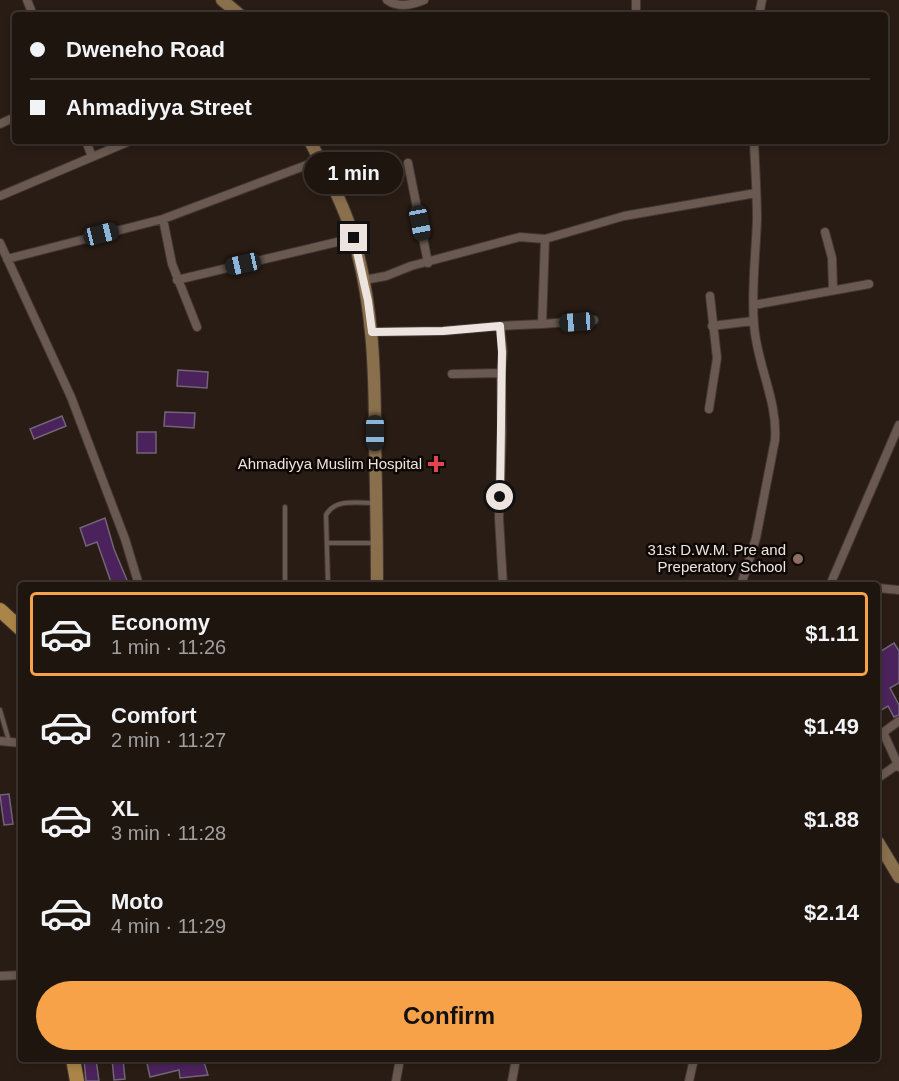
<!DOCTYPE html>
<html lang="en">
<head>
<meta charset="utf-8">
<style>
	:root { --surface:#1f150f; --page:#271e18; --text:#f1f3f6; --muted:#a19f9e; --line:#3c342f; --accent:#f7a149 }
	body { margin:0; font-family:Helvetica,sans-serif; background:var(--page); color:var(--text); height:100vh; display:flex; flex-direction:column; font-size:22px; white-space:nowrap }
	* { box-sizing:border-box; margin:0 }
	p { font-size:20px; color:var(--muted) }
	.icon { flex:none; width:33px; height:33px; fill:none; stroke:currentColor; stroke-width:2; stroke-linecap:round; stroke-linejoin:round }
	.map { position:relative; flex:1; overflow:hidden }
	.drawer { position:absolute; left:18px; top:582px; width:862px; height:480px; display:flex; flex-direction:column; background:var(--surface); border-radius:6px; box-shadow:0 3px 9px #0003,0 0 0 2px var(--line) }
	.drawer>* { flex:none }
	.banner { position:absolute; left:12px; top:12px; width:876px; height:132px; border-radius:6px; box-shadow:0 3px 9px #0003,0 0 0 2px var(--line); display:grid; align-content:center; height:132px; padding:0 18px; background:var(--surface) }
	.end { position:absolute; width:27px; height:27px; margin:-14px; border:8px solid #eee4df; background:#111; box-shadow:0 0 0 3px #111 }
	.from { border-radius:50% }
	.bubble { position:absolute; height:42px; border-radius:21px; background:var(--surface); box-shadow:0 3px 9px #0003,0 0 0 2px var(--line); font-size:20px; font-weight:600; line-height:42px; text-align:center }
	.car { position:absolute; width:18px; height:36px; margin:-18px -9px; border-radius:8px; box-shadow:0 0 4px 2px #0007; background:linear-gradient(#222 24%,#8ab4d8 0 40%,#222 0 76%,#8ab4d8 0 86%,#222 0) }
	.banner b { display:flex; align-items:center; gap:21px; height:57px; font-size:22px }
	.banner b+b { border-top:2px solid var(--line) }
	.banner i { width:15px; height:15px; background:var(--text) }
	ul { padding:10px 0 0; list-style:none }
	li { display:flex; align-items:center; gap:18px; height:84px; margin:0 12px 9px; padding:0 6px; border:3px solid transparent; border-radius:6px }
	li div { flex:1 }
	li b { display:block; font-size:22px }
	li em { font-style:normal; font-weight:600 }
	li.active { border-color:var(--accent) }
	li>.icon { width:54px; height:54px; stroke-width:1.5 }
	.cta { display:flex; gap:12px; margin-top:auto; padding:12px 18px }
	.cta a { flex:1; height:69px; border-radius:36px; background:var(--accent); color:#111; font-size:24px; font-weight:600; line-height:69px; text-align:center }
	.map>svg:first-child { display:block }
	.building { fill:#4c225c; stroke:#6f6574; stroke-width:1.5 }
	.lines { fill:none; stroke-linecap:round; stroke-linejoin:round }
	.lane-casing { stroke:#423833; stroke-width:6 }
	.street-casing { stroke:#423833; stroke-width:10 }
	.secondary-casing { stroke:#423833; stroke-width:14 }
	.primary-casing { stroke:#423833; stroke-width:16 }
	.lane { stroke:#695950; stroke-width:4 }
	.street { stroke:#695950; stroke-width:8 }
	.secondary { stroke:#8a6f4c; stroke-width:12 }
	.primary { stroke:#ab8548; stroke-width:14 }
	.route { stroke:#eee4df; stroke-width:8 }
	.health-dot { fill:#e0444e; stroke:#0e0805; stroke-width:2 }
	.education-dot { fill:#8d6e63; stroke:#0e0805; stroke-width:2 }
	.labels { text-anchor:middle; stroke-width:5; stroke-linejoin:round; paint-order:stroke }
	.poi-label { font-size:15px; fill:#eee4df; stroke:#0e0805; text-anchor:end }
</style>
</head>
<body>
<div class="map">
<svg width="899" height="1081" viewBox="0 0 899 1081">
	<rect width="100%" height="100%" fill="#291c14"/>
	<!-- building -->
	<path class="building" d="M178,370L208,372L207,388L177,386Z
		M165,412L195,413L194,428L164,426Z
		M62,416L66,426L34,439L30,429Z
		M137,432H156V453H137Z
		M105,518L114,549L129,585H112L97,542L86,546L80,528Z
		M894,643L899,651V683L890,688L899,705V715L894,717L888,706L878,712V653Z
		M9,794L13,824L4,825L0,795Z
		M84,1059H96L99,1081H86Z
		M112,1059H123L125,1079L114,1080Z
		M146,1059H203L208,1075L180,1078L179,1070L150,1077Z"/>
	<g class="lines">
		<!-- lane casing -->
		<g class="lane-casing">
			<path id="lane" d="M328,543H375
				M328,584L326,515C335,498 358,503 375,503
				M285,585V507
				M0,710L9,741"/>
		</g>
		<!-- street casing -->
		<g class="street-casing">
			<path id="street" d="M27,0L33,15
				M387,0C398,8 412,5 424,0
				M636,0V15
				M759,15L762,0
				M0,124L15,117
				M86,141L92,157
				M408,163L428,263
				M0,196L130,141
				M163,219L172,264L197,327
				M825,232L832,258L833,289
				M0,243L71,397L125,539L139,585
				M7,259L163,219L320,160
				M177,280L354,238
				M364,280L386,276L411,266L520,237L545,239L624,216L756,193
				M754,305L869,284
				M542,324L594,320
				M712,326L753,321
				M372,332L443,331L500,326
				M452,374L501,373
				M709,409L717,358L710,296
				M830,584L842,585
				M503,585L499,518L502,433L501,373L503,352L500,326L542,324L545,239
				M741,585L756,538L775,440C778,400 756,363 754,324C751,289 756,253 757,219C757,193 755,167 754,141
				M830,585L899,425
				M878,588L899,590
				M883,732L899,767
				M878,736L899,721
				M0,741L21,743
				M878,778L898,764
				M0,976L21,975
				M396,1081L400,1059
				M512,1081L516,1059
				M689,1081L694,1059"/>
		</g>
		<!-- secondary casing -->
		<g class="secondary-casing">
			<path id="secondary" d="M222,0L240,15
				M310,141C326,172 343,203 353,236C373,303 375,371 375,439C376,488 377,536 377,585
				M878,842L899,877"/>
		</g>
		<!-- primary casing -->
		<g class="primary-casing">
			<path id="primary" d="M0,610L21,629
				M73,1059L77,1081"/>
		</g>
		<!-- lane -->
		<use href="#lane" class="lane"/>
		<!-- street -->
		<use href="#street" class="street"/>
		<!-- secondary -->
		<use href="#secondary" class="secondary"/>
		<!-- primary -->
		<use href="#primary" class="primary"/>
	</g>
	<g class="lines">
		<!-- route -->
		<path class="route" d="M354,238L368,301L372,332L443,331L500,326L502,352L500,497"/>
	</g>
	<!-- markers -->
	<path class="health-dot" d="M433 455h6v6h6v6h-6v6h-6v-6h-6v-6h6z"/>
	<circle class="education-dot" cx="798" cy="559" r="6"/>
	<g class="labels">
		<!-- poi labels -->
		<g class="poi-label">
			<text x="422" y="469">Ahmadiyya Muslim Hospital</text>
			<text x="786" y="555">31st D.W.M. Pre and<tspan x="786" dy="17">Preperatory School</tspan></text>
		</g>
	</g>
</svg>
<i class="end from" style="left:500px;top:497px"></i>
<i class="end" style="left:354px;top:238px"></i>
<div class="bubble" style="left:304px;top:152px;width:99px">1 min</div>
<i class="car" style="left:420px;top:223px;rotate:169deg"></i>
<i class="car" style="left:101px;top:234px;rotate:76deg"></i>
<i class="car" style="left:243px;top:264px;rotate:257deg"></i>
<i class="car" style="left:577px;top:322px;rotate:266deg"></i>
<i class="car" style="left:375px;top:433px;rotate:180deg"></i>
<div class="banner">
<b><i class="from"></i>Dweneho Road</b>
<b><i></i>Ahmadiyya Street</b>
</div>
<section class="drawer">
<ul>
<li class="active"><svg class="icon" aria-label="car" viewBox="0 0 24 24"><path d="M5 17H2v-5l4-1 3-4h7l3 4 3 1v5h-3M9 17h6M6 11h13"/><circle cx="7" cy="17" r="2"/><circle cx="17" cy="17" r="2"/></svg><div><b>Economy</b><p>1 min · 11:26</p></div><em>$1.11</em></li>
<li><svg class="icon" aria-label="car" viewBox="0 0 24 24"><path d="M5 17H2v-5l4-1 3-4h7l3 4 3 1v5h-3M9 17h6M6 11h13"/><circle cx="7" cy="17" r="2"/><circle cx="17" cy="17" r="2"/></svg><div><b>Comfort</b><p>2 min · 11:27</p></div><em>$1.49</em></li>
<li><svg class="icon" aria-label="car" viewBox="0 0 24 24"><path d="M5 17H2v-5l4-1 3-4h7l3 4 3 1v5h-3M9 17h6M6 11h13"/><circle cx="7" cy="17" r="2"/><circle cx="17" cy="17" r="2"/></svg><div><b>XL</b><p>3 min · 11:28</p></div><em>$1.88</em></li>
<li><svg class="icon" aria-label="car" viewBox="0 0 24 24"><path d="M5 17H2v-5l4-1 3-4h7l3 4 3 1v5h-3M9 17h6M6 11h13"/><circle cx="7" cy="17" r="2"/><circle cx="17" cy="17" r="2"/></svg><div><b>Moto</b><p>4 min · 11:29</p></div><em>$2.14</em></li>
</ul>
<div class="cta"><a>Confirm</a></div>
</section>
</div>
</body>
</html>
